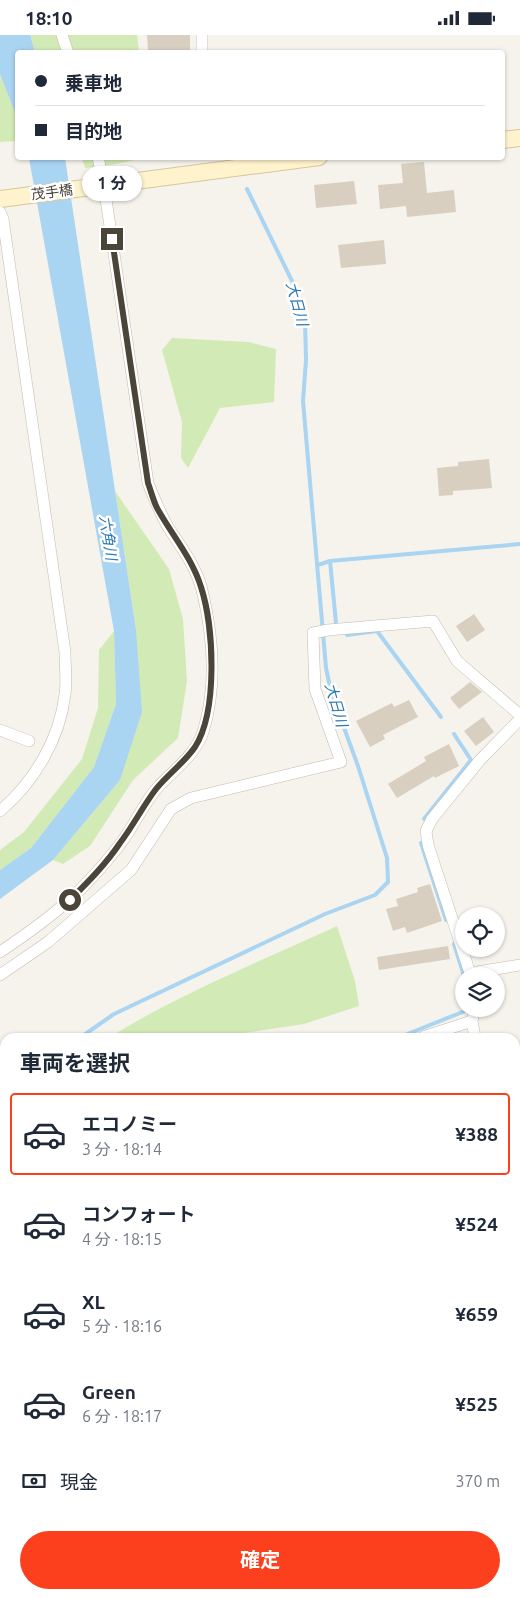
<!DOCTYPE html>
<html lang="ja">
<head>
<meta charset="utf-8">
<style>
	:root { --surface:#fff; --page:#f6f6f7; --text:#1f2937; --muted:#747a83; --line:#e0e1e3; --accent:#fc3f1d }
	body { margin:0; font-family:Ubuntu,"Noto Sans JP",sans-serif; background:var(--page); color:var(--text); height:100vh; display:flex; flex-direction:column; font-size:19px; white-space:nowrap }
	* { box-sizing:border-box; margin:0 }
	p { font-size:16px; color:var(--muted) }
	.icon { flex:none; width:28px; height:28px; fill:none; stroke:currentColor; stroke-width:2; stroke-linecap:round; stroke-linejoin:round }
	.map { position:relative; flex:1; overflow:hidden }
	.panel { position:absolute; left:0px; top:998px; width:520px; height:566px; display:flex; flex-direction:column; background:var(--surface); border-radius:15px 15px 0 0; box-shadow:0 1px 4px #0004 }
	.panel>* { flex:none }
	.banner { position:absolute; left:15px; top:15px; width:490px; height:110px; border-radius:5px; box-shadow:0 1px 4px #0004; display:grid; align-content:center; height:110px; padding:0 20px; background:var(--surface) }
	.fabs { position:absolute; left:455px; top:872px; display:grid; gap:10px }
	.fabs a { display:grid; place-items:center; width:50px; height:50px; border-radius:50%; background:var(--surface); box-shadow:0 1px 4px #0004; font-size:25px }
	.end { position:absolute; width:22px; height:22px; margin:-11px; border:6px solid #4b4439; background:#fff; box-shadow:0 0 0 2px #fff }
	.from { border-radius:50% }
	.bubble { position:absolute; height:35px; border-radius:18px; background:var(--surface); box-shadow:0 1px 4px #0004; font-size:16px; font-weight:700; line-height:35px; text-align:center }
	.banner b { display:flex; align-items:center; gap:18px; height:48px; font-size:19px }
	.banner b+b { border-top:1px solid var(--line) }
	.banner i { width:12px; height:12px; background:var(--text) }
	ul { padding:0; list-style:none }
	li { display:flex; align-items:center; gap:15px; height:82px; margin:0 10px 8px; padding:0 10px; border:2px solid transparent; border-radius:5px }
	li div { flex:1 }
	li b { display:block; font-size:19px }
	li em { font-style:normal; font-weight:700 }
	li.on { border-color:var(--accent) }
	li>.icon { width:45px; height:45px; stroke-width:1.5 }
	h2 { padding:0 20px; font-size:22px; line-height:60px }
	.pay { display:flex; align-items:center; gap:12px; height:55px; padding:0 20px; font-size:19px }
	.pay p { margin-inline-start:auto }
	.action { display:flex; gap:10px; margin-top:auto; padding:10px 20px }
	.action a { flex:1; height:58px; border-radius:30px; background:var(--accent); color:#fff; font-size:20px; font-weight:700; line-height:58px; text-align:center }
	.status { display:flex; justify-content:space-between; align-items:center; height:35px; padding:0 25px; background:var(--surface); direction:ltr }
	.status svg { height:14px; fill:currentColor }
	.map>svg:first-child { display:block }
	.green { fill:#d2eab5 }
	.water { fill:#a9d4f2 }
	.lines { fill:none; stroke-linecap:round; stroke-linejoin:round }
	.stream { stroke:#a9d4f2; stroke-width:4 }
	.building { fill:#d8cfc1 }
	.minor-casing { stroke:#c2bbae; stroke-width:12 }
	.secondary-casing { stroke:#d6c79b; stroke-width:18 }
	.minor { stroke:#fff; stroke-width:11 }
	.secondary { stroke:#fff3cd; stroke-width:16 }
	.route { stroke:#4b4439; stroke-width:6 }
	.labels { text-anchor:middle; stroke-width:5; stroke-linejoin:round; paint-order:stroke }
	.street-label { font-size:14px; fill:#4b4439; stroke:#fff }
	.water-label { font-size:15px; font-style:italic; fill:#2e7ab2; stroke:#fff }
</style>
</head>
<body>
<div class="status"><b>18:10</b><svg viewBox="0 0 49 12"><path d="M0 12V9h3v3zM5 12V6h3v6zM10 12V3h3v9zM15 12V0h3v12zM26 1h20v11H26zM47 4h2v5h-2z"/></svg></div>
<div class="map">
<svg width="520" height="1563" viewBox="0 0 520 1563">
	<rect width="100%" height="100%" fill="#f6f3ec"/>
	<!-- green -->
	<path class="green" d="M30,0H137L139,17H35Z
		M0,39L17,83V106L0,107Z
		M82,123H144L116,129L85,133Z
		M172,303L248,307L276,314L274,367L220,373L188,433L181,423L182,387L162,315Z
		M115,456L169,534L183,584L187,646L178,703L133,745L90,811L63,829L53,825L120,745L136,595Z
		M114,596L116,669L94,732L31,813L0,835V815L24,797L82,724L98,673L99,615Z
		M337,891L355,946L359,971L304,989L225,1001V1002H110C181,958 261,926 337,891Z"/>
	<!-- water -->
	<path class="water" d="M0,0H30L35,17L18,18L17,83L0,39Z
		M29,123H65L136,595L142,677L120,745L53,825L0,864V835L31,813L94,732L116,669L114,596Z"/>
	<g class="lines">
		<!-- stream -->
		<path class="stream" d="M330,526L336,588
			M318,530L330,526L520,509
			M347,600L377,596L441,682
			M424,784L471,725L454,699
			M421,808L446,885
			M454,909L464,941
			M81,1002L114,979L325,879L375,860L388,847L387,823L358,731L331,657L326,633L303,366L306,325L305,285L294,250L247,154
			M400,1002L470,974
			M0,1069L5,1064
			M0,1143L5,1139
			M516,1198L520,1215"/>
	</g>
	<!-- building -->
	<path class="building" d="M147,0H190V18H176V15L148,16Z
		M424,127L427,158L454,155L456,177L407,182L406,171L380,174L378,150L403,148L401,129Z
		M354,146L357,169L316,173L314,150Z
		M384,205L386,229L341,233L338,210Z
		M489,424L492,453L453,456V460L439,461L437,433L458,431V427Z
		M474,579L485,595L467,607L456,591Z
		M470,647L482,657L459,674L450,663Z
		M409,665L418,682L383,700L385,704L370,712L356,686L392,668L394,672Z
		M483,682L494,697L476,711L464,696Z
		M449,709L459,731L435,743L434,741L397,763L388,749L426,726L424,722Z
		M430,849L442,886L407,898L405,892L393,896L386,874L398,871L396,864L418,857L417,853Z
		M448,911L450,924L379,935L377,922Z"/>
	<g class="lines">
		<!-- minor casing -->
		<g class="minor-casing">
			<path id="minor" d="M62,0L68,18
				M202,0V18
				M0,177L3,184L65,617C65,631 67,646 65,659C60,704 34,747 0,776
				M0,695L29,706
				M0,917C24,901 48,884 69,865C87,849 103,831 118,812C133,794 142,770 158,752C173,736 196,719 203,697C217,652 213,600 202,555C196,531 181,512 168,492C160,478 154,463 148,448L104,151L98,122
				M471,938L520,930
				M0,940L48,907L131,835L171,774L191,763L341,727L315,654L313,598L328,595L433,586L457,626L520,680
				M471,941L428,810L426,796L432,784L480,725L520,684
				M475,974L472,986L475,1002
				M423,1002L472,986
				M0,1088L5,1101
				M515,1177L520,1198
				M515,1438L520,1436
				M197,1559L200,1563
				M81,1563L96,1559"/>
		</g>
		<!-- secondary casing -->
		<g class="secondary-casing">
			<path id="secondary" d="M502,105L520,103
				M0,164L319,122"/>
		</g>
		<!-- minor -->
		<use href="#minor" class="minor"/>
		<!-- secondary -->
		<use href="#secondary" class="secondary"/>
	</g>
	<g class="lines">
		<!-- route -->
		<path class="route" d="M70,865C88,847 106,829 120,808C133,791 143,771 156,754C168,739 184,728 195,712C218,676 214,592 201,552C192,523 172,500 157,473C153,465 151,456 148,448L112,204"/>
	</g>
	<g class="labels">
		<!-- street labels -->
		<g class="street-label">
			<text transform="translate(52 157) rotate(-7)" y="5">茂手橋</text>
		</g>
		<!-- water labels -->
		<g class="water-label">
			<text transform="translate(297 269) rotate(75)" y="5">大日川</text>
			<text transform="translate(108 503) rotate(81)" y="5">六角川</text>
			<text transform="translate(336 670) rotate(74)" y="5">大日川</text>
		</g>
	</g>
</svg>
<div class="fabs">
<a><svg class="icon" aria-label="locate" viewBox="0 0 24 24"><circle cx="12" cy="12" r="6"/><path d="M12 2v4M12 18v4M2 12h4M18 12h4"/></svg></a>
<a><svg class="icon" aria-label="layers" viewBox="0 0 24 24"><path d="M12 4l9 5-9 5-9-5zM3 14l9 5 9-5"/></svg></a>
</div>
<i class="end from" style="left:70px;top:865px"></i>
<i class="end" style="left:112px;top:204px"></i>
<div class="bubble" style="left:82px;top:131px;width:60px">1 分</div>
<div class="banner">
<b><i class="from"></i>乗車地</b>
<b><i></i>目的地</b>
</div>
<section class="panel">
<h2>車両を選択</h2>
<ul>
<li class="on"><svg class="icon" aria-label="car" viewBox="0 0 24 24"><path d="M5 17H2v-5l4-1 3-4h7l3 4 3 1v5h-3M9 17h6M6 11h13"/><circle cx="7" cy="17" r="2"/><circle cx="17" cy="17" r="2"/></svg><div><b>エコノミー</b><p>3 分 · 18:14</p></div><em>¥388</em></li>
<li><svg class="icon" aria-label="car" viewBox="0 0 24 24"><path d="M5 17H2v-5l4-1 3-4h7l3 4 3 1v5h-3M9 17h6M6 11h13"/><circle cx="7" cy="17" r="2"/><circle cx="17" cy="17" r="2"/></svg><div><b>コンフォート</b><p>4 分 · 18:15</p></div><em>¥524</em></li>
<li><svg class="icon" aria-label="car" viewBox="0 0 24 24"><path d="M5 17H2v-5l4-1 3-4h7l3 4 3 1v5h-3M9 17h6M6 11h13"/><circle cx="7" cy="17" r="2"/><circle cx="17" cy="17" r="2"/></svg><div><b>XL</b><p>5 分 · 18:16</p></div><em>¥659</em></li>
<li><svg class="icon" aria-label="car" viewBox="0 0 24 24"><path d="M5 17H2v-5l4-1 3-4h7l3 4 3 1v5h-3M9 17h6M6 11h13"/><circle cx="7" cy="17" r="2"/><circle cx="17" cy="17" r="2"/></svg><div><b>Green</b><p>6 分 · 18:17</p></div><em>¥525</em></li>
</ul>
<div class="pay"><svg class="icon" aria-label="cash" viewBox="0 0 24 24"><path d="M3 7h18v10H3z"/><circle cx="12" cy="12" r="2"/></svg>現金<p>370 m</p></div>
<div class="action"><a>確定</a></div>
</section>
</div>
</body>
</html>
